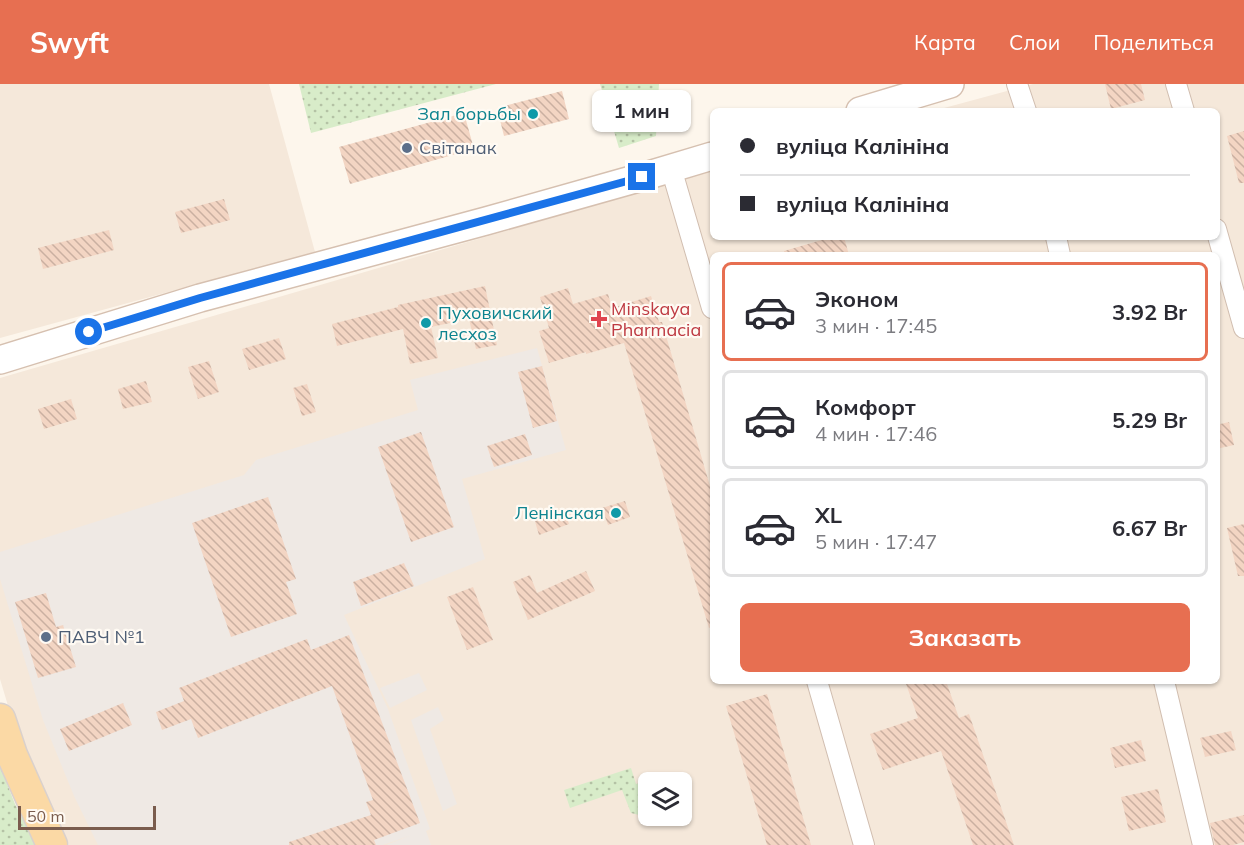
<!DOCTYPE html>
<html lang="ru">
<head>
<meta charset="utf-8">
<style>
	:root { --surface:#fff; --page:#f7f7f7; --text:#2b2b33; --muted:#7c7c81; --line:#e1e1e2; --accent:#e76f51 }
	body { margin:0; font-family:Mulish,sans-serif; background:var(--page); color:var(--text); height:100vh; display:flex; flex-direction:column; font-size:22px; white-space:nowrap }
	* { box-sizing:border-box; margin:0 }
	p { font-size:20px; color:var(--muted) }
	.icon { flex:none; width:33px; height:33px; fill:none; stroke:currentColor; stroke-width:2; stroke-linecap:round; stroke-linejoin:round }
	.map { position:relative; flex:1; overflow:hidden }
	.drawer { position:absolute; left:710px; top:168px; width:510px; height:432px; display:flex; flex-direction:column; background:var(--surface); border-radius:9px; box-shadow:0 2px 4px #0004 }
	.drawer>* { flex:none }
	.top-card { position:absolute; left:710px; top:24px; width:510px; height:132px; border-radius:9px; box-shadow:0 2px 4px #0004; display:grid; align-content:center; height:132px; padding:0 30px; background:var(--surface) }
	.fabs { position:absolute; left:638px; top:688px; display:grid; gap:12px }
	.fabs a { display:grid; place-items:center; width:54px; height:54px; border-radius:9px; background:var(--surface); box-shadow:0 2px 4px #0004; font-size:30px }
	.scale { position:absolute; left:18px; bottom:15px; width:138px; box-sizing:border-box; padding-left:6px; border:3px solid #7a5c4d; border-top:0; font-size:16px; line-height:21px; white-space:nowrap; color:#7a5c4d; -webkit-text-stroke:4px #fffaf3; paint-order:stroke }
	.end { position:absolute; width:27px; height:27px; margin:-14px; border:8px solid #1a73e8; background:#fff; box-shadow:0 0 0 3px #fff }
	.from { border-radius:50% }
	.bubble { position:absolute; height:42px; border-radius:9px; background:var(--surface); box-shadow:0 2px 4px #0004; font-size:20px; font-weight:700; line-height:42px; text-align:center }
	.top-card b { display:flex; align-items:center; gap:21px; height:57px; font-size:22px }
	.top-card b+b { border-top:2px solid var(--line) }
	.top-card i { width:15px; height:15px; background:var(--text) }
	ul { padding:10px 0 0; list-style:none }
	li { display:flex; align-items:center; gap:18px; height:99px; margin:0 12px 9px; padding:0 18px; border:3px solid var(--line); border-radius:9px }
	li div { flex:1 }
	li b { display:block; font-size:22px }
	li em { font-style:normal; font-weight:700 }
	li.current { border-color:var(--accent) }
	li>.icon { width:54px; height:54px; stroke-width:1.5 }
	.cta { display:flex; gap:12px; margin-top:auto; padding:12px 30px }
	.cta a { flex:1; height:69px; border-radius:9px; background:var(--accent); color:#fff; font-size:24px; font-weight:700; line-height:69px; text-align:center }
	header { display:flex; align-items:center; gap:36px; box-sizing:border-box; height:84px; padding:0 30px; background:var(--accent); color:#fff }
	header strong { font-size:28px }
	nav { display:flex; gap:33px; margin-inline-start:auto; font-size:21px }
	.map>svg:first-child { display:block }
	.residential { fill:#f5e8da; fill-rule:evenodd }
	.industrial { fill:#efe9e4 }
	.park { fill:url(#park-dots) }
	.building { fill:url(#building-back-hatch) }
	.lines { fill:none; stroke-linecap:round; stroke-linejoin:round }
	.street-casing { stroke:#d1beb0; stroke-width:22 }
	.secondary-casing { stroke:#d6c0b0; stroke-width:30 }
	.primary-casing { stroke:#dad1cd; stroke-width:33 }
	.street { stroke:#fff; stroke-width:20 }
	.secondary { stroke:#fff; stroke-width:27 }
	.primary { stroke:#fbd9a5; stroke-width:30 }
	.route { stroke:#1a73e8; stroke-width:8 }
	.culture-dot { fill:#0f9aa8; stroke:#fffaf3; stroke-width:2 }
	.service-dot { fill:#5c6f8a; stroke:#fffaf3; stroke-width:2 }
	.health-dot { fill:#e0444e; stroke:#fffaf3; stroke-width:2 }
	.labels { text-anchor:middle; stroke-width:4.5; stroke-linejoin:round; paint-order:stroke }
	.culture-label { font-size:18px; fill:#0d838f; stroke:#fffaf3; text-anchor:end }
	.service-label { font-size:18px; fill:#4e5e75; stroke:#fffaf3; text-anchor:start }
	.health-label { font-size:18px; fill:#be3a42; stroke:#fffaf3; text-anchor:start }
</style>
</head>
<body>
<header>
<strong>Swyft</strong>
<nav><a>Карта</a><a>Слои</a><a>Поделиться</a></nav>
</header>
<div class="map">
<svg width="1244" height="761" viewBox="0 0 1244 761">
	<defs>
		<pattern id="park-dots" width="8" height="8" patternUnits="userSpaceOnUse" patternTransform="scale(1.5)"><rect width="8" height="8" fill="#d8ecc9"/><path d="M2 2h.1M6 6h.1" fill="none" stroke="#b4c2a5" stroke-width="1.8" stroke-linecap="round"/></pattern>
		<pattern id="building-back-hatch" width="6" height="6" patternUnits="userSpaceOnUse" patternTransform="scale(1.5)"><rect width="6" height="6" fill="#f3d5c3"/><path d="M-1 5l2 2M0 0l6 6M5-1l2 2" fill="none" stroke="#cab0a1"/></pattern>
	</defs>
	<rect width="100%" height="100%" fill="#fdf6ec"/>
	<!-- residential -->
	<path class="residential" d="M0,0H269L315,168L0,254Z
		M1033,0H1244V761H69L12,635L0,595V294L712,87V153H1216V27H933ZM712,171H1216V597H712ZM648,699H681V732H648Z"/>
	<!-- industrial -->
	<path class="industrial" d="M537,264L566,366L462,395L485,475L344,531L388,625L430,745L426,747L431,761H386L412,751L383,761H98L74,712L43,636L0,495V468L244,391L256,376L418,326L410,296Z
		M419,589L427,606L390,624L380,604Z
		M438,623L444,636L430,645L457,720L443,727L411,636Z"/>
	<!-- park -->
	<path class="park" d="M299,0H496L311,49Z
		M600,0H659L656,52L619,64Z
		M0,682L15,720L36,761H0Z
		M631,684L636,700L665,693L667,699H648V728L639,731L631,729L622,706L570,724L564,706Z"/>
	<!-- building -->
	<path class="building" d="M1105,0H1141L1145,16L1111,25Z
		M562,7L569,35L504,52L497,24Z
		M464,29L474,65L350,100L339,63Z
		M1244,47V99H1239L1227,52Z
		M224,115L230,136L181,149L175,128Z
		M109,146L114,166L43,185L38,164Z
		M832,153H844L849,171H785L784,167Z
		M485,202L497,261L476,265L469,235L431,243L438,274L410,280L403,245L337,262L332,240L398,223V221Z
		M568,204L573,220L608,210L612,224L651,212L659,238H662L712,409V543L709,544L624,259L586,270V268L549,279L539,247L549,244L540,213Z
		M279,254L286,275L249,286L242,265Z
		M209,277L219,308L198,315L188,283Z
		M542,282L557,337L533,344L518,288Z
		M146,297L152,318L123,325L118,305Z
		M307,300L316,328L302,332L293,304Z
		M71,315L77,335L44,345L38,325Z
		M1229,338L1234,361L1216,365V341Z
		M421,348L454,443L411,458L378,363Z
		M525,350L532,371L494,383L487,362Z
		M268,413L296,495L286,498L297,530L231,553L192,439Z
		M625,417L630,433L608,441L602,424Z
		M563,424L569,440L539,451L534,434Z
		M1244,440V492H1238L1227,444Z
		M404,479L414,502L361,522L353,498Z
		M586,487L595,507L528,536L513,498L530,491L537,509Z
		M473,503L493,556L467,566L447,513Z
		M46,509L56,543L63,541L76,583L38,594L15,518Z
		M349,551L420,739L374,756L376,761H289V758L371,731L366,718L373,716L332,602L198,654L191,635L162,646L156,628L184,617L179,604L307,555L311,566Z
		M905,597H946L959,634L969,630L1014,761H973L941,667L883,686L870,650L918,634Z
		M767,610L811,761H767L746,689L726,622Z
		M123,619L132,641L69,667L60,645Z
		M1231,647L1236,666L1205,673L1200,654Z
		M1141,656L1146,677L1115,684L1110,664Z
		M1158,705L1166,738L1129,747L1121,713Z
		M1244,731V758L1233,761H1215L1210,739Z"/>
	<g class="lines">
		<!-- street casing -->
		<g class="street-casing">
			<path id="street" d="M1017,0L1026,27
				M1176,0L1184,27
				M671,84L712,224
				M1216,145L1244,244
				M1056,153L1060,171
				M817,597L864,761
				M1164,597L1203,761"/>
		</g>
		<!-- secondary casing -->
		<g class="secondary-casing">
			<path id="secondary" d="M860,27L950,0
				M0,276L200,214L486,137L642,93L712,72"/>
		</g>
		<!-- primary casing -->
		<g class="primary-casing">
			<path id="primary" d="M0,635L12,671L52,761"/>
		</g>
		<!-- street -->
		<use href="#street" class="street"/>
		<!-- secondary -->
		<use href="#secondary" class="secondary"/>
		<!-- primary -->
		<use href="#primary" class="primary"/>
	</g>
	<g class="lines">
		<!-- route -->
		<path class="route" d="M89,248L200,214L642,93"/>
	</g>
	<!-- markers -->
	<g class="culture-dot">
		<circle cx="533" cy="30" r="6"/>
		<circle cx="426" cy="239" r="6"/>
		<circle cx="616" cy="429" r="6"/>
	</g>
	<g class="service-dot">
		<circle cx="407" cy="64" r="6"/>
		<circle cx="46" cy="553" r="6"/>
	</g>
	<path class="health-dot" d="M596 226h6v6h6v6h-6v6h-6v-6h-6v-6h6z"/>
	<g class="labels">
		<!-- culture labels -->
		<g class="culture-label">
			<text x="521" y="36">Зал борьбы</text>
			<text x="438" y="235" text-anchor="start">Пуховичский<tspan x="438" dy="21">лесхоз</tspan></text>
			<text x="604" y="435">Ленінская</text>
		</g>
		<!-- service labels -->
		<g class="service-label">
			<text x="419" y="70">Світанак</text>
			<text x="58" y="559">ПАВЧ №1</text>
		</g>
		<!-- health labels -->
		<g class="health-label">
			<text x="611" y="231">Minskaya<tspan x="611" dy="21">Pharmacia</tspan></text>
		</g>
	</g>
</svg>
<div class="fabs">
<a><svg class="icon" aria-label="layers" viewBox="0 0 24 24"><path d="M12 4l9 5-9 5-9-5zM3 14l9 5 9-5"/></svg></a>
</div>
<div class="scale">50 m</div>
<i class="end from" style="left:89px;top:248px"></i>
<i class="end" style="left:642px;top:93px"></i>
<div class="bubble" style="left:592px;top:6px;width:99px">1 мин</div>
<div class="top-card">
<b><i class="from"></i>вуліца Калініна</b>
<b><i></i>вуліца Калініна</b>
</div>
<section class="drawer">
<ul>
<li class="current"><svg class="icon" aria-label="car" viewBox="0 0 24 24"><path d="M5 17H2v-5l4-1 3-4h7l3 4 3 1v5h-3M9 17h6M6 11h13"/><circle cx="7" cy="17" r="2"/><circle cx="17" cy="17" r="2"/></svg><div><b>Эконом</b><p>3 мин · 17:45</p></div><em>3.92 Br</em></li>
<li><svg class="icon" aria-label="car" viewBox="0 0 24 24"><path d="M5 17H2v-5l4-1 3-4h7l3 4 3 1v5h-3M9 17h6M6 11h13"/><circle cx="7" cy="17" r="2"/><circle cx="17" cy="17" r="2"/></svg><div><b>Комфорт</b><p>4 мин · 17:46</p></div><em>5.29 Br</em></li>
<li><svg class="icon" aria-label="car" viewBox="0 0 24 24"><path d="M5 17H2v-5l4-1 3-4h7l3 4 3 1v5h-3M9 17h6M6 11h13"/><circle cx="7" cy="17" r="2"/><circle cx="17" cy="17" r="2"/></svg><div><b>XL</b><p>5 мин · 17:47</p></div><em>6.67 Br</em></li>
</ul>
<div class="cta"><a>Заказать</a></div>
</section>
</div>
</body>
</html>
